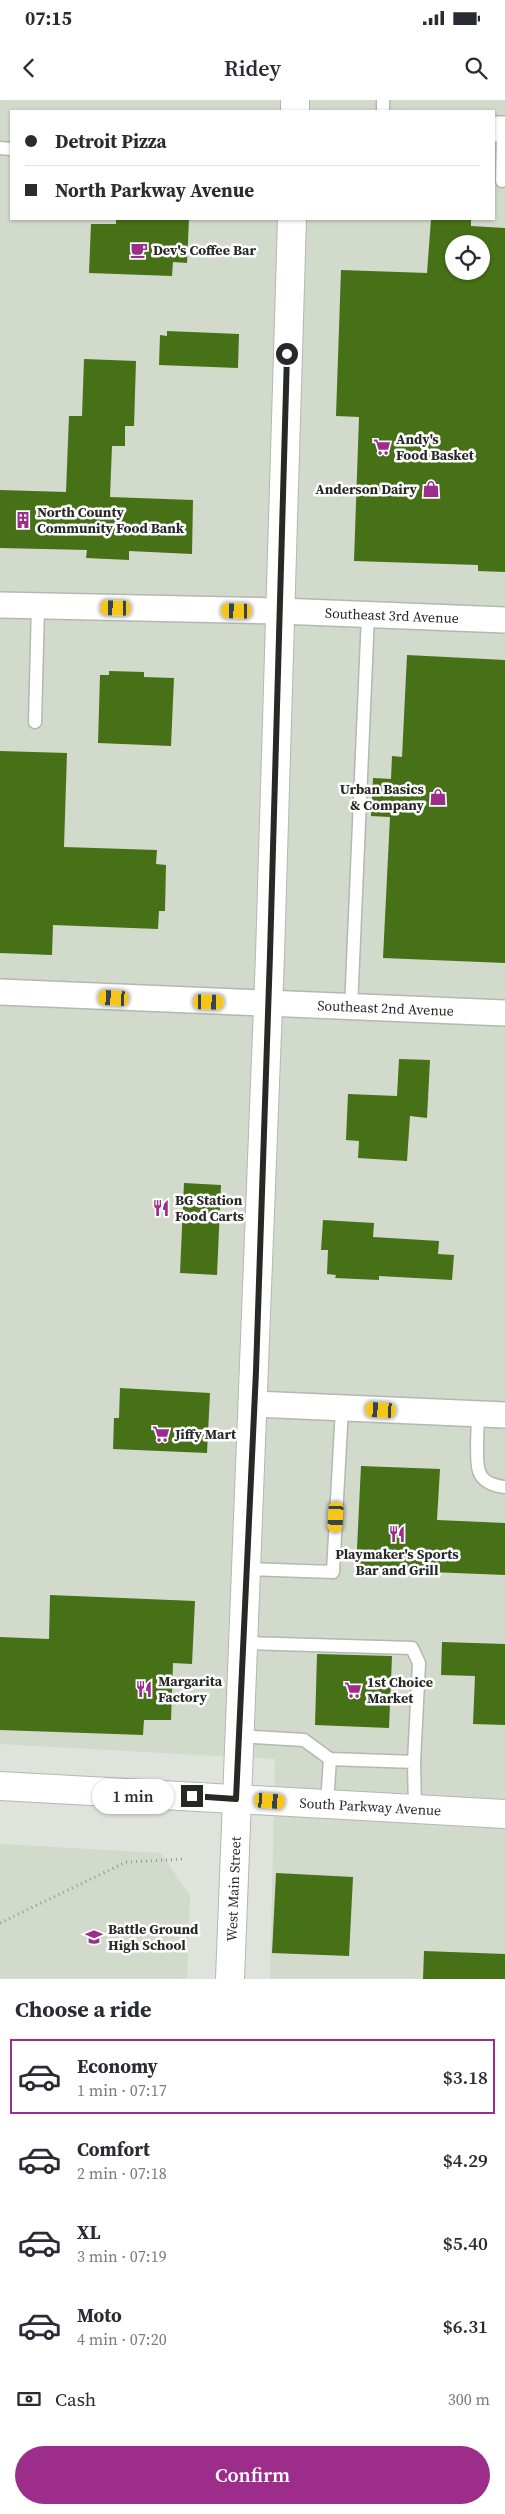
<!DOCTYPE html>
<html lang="en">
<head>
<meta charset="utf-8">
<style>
	:root { --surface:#fff; --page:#f2f2f3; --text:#2b2b33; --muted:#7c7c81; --line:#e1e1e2; --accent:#9d2d8b }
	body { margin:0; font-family:"Source Serif 4",serif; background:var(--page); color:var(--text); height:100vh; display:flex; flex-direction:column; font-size:19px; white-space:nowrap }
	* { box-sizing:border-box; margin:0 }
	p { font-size:16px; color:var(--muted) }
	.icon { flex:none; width:28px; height:28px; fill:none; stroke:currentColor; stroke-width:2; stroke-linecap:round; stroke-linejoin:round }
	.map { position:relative; height:1879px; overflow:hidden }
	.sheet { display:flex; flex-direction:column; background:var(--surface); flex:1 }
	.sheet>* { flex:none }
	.top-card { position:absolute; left:10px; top:10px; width:485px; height:110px; border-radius:0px; box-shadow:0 1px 4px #0004; display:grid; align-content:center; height:110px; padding:0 15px; background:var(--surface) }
	.controls { position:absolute; left:445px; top:135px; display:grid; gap:10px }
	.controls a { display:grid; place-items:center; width:45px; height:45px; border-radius:50%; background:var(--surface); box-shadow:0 1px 4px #0004; font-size:25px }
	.end { position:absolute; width:22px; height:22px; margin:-11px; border:6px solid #272926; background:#fff; box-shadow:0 0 0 2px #fff }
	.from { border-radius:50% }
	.bubble { position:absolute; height:35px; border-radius:18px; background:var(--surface); box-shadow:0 1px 4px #0004; font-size:16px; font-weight:600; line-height:35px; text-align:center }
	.car { position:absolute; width:15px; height:30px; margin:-15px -8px; border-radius:6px; box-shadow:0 0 4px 1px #0007; background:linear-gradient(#f5c518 24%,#345 0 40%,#f5c518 0 76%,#345 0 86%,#f5c518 0) }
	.top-card b { display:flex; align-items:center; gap:18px; height:48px; font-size:19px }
	.top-card b+b { border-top:1px solid var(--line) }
	.top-card i { width:12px; height:12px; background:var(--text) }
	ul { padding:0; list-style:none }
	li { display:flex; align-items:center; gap:15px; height:75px; margin:0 10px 8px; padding:0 5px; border:2px solid transparent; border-radius:0px }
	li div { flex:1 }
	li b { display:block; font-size:19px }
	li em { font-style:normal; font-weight:600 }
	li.current { border-color:var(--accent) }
	li>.icon { width:45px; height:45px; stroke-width:1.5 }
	h2 { padding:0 15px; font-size:22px; line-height:60px }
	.pay { display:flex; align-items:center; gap:12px; height:55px; padding:0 15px; font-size:19px }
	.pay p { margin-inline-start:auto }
	.button { display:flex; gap:10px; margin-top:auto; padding:10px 15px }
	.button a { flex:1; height:58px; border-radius:30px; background:var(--accent); color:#fff; font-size:20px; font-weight:600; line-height:58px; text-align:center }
	.status { display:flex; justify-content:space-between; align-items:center; height:35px; padding:0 25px; background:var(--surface); direction:ltr }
	.status svg { height:14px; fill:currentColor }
	header { display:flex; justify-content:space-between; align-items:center; height:65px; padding:0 15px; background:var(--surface); font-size:22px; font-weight:600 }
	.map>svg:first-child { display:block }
	.built { fill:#d2dacb; fill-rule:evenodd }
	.building { fill:#467116; fill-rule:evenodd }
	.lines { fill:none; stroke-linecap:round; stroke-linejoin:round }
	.lane-casing { stroke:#b3b8b0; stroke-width:15 }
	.street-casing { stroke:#b3b8b0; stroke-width:28 }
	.secondary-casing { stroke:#b3b8b0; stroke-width:30 }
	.path { stroke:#939791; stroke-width:3; stroke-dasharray:1 4; stroke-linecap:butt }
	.lane { stroke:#fff; stroke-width:12 }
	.street { stroke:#fff; stroke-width:25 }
	.secondary { stroke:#fff; stroke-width:28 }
	.route { stroke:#272926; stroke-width:6 }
	.labels { text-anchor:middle; stroke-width:5; stroke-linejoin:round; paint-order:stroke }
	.poi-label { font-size:14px; font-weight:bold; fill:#272926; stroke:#fff; text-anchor:start }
	.street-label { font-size:14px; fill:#272926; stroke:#fff }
</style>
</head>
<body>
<div class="status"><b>07:15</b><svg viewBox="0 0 49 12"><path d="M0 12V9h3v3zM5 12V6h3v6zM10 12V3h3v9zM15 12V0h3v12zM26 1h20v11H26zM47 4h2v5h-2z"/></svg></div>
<header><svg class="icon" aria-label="back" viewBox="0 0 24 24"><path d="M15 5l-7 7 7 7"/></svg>Ridey<svg class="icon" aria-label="search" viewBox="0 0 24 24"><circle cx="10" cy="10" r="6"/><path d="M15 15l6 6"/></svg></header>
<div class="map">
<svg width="505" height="1879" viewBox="0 0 505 1879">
	<rect width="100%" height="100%" fill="#dee3db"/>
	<!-- built -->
	<path class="built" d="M0,0H505V1879H270L275,1659L0,1644ZM11,11H494V119H11ZM454,144H481V171H454Z
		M0,1744L161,1753L190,1796L187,1879H0Z"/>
	<!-- building -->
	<path class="building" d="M116,119H189L187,163L173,162L172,176L89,173L91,124H116Z
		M431,119H471V126L505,128V472L478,471V465L354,461L359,317L336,316L341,170L427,173ZM454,144H481V171H454Z
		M167,231L239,234L238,268L159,265L160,235L167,236Z
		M84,259L136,261L134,326H125V346H112L110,397L193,400L192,454L129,451V460L86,458L87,450L0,448V390L66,392L69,316H82Z
		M407,555L505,560V863L383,858L390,717L371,716L373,678L391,679L392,656L402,657Z
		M109,571L144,572V577L174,578L171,646L98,643L100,575H109Z
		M0,651L67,653L64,747L157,750L156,764L166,765L165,811H159L158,829L53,825L52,855L0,853Z
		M399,959L430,960L427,1018L410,1016L407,1061L358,1058L359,1041L346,1040L348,994L397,996Z
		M184,1083L221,1085L217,1175L180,1173Z
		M323,1120L374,1123L373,1137L439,1141L438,1154L454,1155L452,1180L379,1176V1180L335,1178L336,1175L327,1174L328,1150H321Z
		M120,1288L210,1293L207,1353L113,1349L114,1318H119Z
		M361,1366L440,1369L437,1420L505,1423V1475L356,1469Z
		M50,1495L195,1501L192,1564L173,1563L171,1620H144L143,1635L0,1630V1537L49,1539Z
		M442,1542L505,1544V1625L473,1624L475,1576L441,1575Z
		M317,1554L392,1556L389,1628L315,1625Z
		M276,1773L353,1777L349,1856L272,1853Z
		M424,1851L505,1854V1879H423Z"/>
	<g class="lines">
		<!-- lane casing -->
		<g class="lane-casing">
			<path id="lane" d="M383,11V0
				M0,48L11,49
				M502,81L503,29
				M35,622L38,506
				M351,908L368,515
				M478,1314C478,1327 475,1361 479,1371C482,1382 495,1386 505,1387
				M246,1469L333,1472L342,1308
				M243,1543L412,1548L419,1563L414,1662L415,1709
				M239,1636L304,1640L330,1659L414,1662
				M327,1704L330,1659"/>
		</g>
		<!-- street casing -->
		<g class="street-casing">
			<g id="street">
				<path d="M494,29H505"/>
				<path id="s1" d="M0,505L280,511L505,520"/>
				<path id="s2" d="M0,892L505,913"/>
				<path d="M254,1304L505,1315"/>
			</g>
		</g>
		<!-- secondary casing -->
		<g class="secondary-casing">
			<g id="secondary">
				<path d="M295,11V0"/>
				<path id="s3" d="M0,1686L505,1714"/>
				<path id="s4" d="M230,1879L270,855L292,119"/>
			</g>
		</g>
		<!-- path -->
		<path class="path" d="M0,1823L126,1762L184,1759"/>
		<!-- lane -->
		<use href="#lane" class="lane"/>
		<!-- street -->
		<use href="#street" class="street"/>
		<!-- secondary -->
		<use href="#secondary" class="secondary"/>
	</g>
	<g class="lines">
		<!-- route -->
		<path class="route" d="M192,1696L236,1699L256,1271L270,854L287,254"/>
	</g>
	<!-- icons -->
	<defs>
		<g id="cafe-bare" transform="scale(1.35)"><path d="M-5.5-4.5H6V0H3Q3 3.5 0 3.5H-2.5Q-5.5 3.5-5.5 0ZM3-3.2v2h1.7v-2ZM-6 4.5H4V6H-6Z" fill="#9d2d8b" stroke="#fff" stroke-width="2.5" paint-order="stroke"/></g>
		<g id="supermarket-bare" transform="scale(1.35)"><path d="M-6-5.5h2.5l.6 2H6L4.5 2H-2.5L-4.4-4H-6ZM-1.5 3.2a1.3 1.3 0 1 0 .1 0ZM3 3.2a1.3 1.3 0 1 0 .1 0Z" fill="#9d2d8b" stroke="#fff" stroke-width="2.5" paint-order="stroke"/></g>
		<g id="shop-bare" transform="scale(1.35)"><path d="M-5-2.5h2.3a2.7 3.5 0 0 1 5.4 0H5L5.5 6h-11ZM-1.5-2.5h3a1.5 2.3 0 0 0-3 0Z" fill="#9d2d8b" stroke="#fff" stroke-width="2.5" paint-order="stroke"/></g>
		<g id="building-bare" transform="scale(1.35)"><path d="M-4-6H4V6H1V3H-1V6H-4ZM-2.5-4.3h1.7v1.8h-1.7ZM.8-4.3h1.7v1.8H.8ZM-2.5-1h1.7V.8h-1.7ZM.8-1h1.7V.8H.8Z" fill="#9d2d8b" stroke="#fff" stroke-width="2.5" paint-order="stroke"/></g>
		<g id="restaurant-bare" transform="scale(1.35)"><path d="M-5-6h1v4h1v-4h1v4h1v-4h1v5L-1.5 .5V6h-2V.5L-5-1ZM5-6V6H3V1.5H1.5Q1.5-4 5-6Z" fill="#9d2d8b" stroke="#fff" stroke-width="2.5" paint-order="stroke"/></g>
		<g id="school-bare" transform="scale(1.35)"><path d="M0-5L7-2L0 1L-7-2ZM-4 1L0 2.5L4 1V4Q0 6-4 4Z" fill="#9d2d8b" stroke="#fff" stroke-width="2.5" paint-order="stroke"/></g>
	</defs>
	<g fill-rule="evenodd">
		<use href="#cafe-bare" x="139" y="150"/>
		<use href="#supermarket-bare" x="382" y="347"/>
		<use href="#shop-bare" x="431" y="389"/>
		<use href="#building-bare" x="23" y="420"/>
		<use href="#shop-bare" x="438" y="697"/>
		<use href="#restaurant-bare" x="161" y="1108"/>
		<use href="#supermarket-bare" x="161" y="1334"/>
		<use href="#restaurant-bare" x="397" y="1434"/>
		<use href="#restaurant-bare" x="144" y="1589"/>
		<use href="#supermarket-bare" x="353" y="1590"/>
		<use href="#school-bare" x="94" y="1837"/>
	</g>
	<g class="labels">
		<!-- poi labels -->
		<g class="poi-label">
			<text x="153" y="155">Dev's Coffee Bar</text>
			<text x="396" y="344">Andy's<tspan x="396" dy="16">Food Basket</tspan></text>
			<text x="417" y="394" text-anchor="end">Anderson Dairy</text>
			<text x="37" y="417">North County<tspan x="37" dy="16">Community Food Bank</tspan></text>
			<text x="424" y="694" text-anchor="end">Urban Basics<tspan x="424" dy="16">&amp; Company</tspan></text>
			<text x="175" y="1105">BG Station<tspan x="175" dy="16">Food Carts</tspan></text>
			<text x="175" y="1339">Jiffy Mart</text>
			<text x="397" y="1459" text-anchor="middle">Playmaker's Sports<tspan x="397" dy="16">Bar and Grill</tspan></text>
			<text x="158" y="1586">Margarita<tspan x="158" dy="16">Factory</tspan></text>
			<text x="367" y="1587">1st Choice<tspan x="367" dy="16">Market</tspan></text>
			<text x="108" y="1834">Battle Ground<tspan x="108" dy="16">High School</tspan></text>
		</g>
		<!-- street labels -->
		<g class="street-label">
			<text dy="5" stroke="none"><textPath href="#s1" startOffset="392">Southeast 3rd Avenue</textPath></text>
			<text dy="5" stroke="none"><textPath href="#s2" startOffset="386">Southeast 2nd Avenue</textPath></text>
			<text dy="5" stroke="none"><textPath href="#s3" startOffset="371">South Parkway Avenue</textPath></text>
			<text dy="5" stroke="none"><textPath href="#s4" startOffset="90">West Main Street</textPath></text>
		</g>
	</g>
</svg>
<div class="controls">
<a><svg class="icon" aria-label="locate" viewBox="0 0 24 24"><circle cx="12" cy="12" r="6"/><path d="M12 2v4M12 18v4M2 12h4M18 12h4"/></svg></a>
</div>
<i class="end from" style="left:287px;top:254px"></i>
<i class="end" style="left:192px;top:1696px"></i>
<div class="bubble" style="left:92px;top:1679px;width:82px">1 min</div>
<i class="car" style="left:116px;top:508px;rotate:271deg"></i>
<i class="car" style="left:237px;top:511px;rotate:271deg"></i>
<i class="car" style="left:114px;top:898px;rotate:273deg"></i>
<i class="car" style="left:209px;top:902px;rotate:91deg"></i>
<i class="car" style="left:381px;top:1310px;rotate:273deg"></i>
<i class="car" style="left:336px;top:1417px;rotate:183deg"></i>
<i class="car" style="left:270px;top:1701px;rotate:94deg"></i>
<div class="top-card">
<b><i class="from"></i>Detroit Pizza</b>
<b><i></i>North Parkway Avenue</b>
</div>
</div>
<section class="sheet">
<h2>Choose a ride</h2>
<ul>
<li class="current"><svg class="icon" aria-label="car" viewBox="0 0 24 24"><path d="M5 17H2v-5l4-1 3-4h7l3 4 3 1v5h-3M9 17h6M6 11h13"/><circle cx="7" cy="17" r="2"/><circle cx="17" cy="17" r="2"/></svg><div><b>Economy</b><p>1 min · 07:17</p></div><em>$3.18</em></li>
<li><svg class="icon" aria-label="car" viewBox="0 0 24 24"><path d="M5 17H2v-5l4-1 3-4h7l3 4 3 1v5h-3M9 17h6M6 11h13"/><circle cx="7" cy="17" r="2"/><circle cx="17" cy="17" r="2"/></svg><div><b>Comfort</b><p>2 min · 07:18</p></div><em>$4.29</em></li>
<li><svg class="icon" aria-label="car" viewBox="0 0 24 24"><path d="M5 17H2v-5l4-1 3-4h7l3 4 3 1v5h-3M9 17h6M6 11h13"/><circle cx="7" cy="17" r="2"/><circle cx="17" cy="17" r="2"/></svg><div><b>XL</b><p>3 min · 07:19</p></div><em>$5.40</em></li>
<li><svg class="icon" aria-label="car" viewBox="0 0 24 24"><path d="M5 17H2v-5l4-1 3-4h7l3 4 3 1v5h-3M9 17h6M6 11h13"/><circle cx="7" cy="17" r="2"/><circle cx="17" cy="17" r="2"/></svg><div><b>Moto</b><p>4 min · 07:20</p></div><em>$6.31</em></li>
</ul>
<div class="pay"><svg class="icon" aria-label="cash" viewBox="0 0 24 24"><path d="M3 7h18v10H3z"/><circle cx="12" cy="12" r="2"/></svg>Cash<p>300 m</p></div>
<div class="button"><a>Confirm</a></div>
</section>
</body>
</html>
